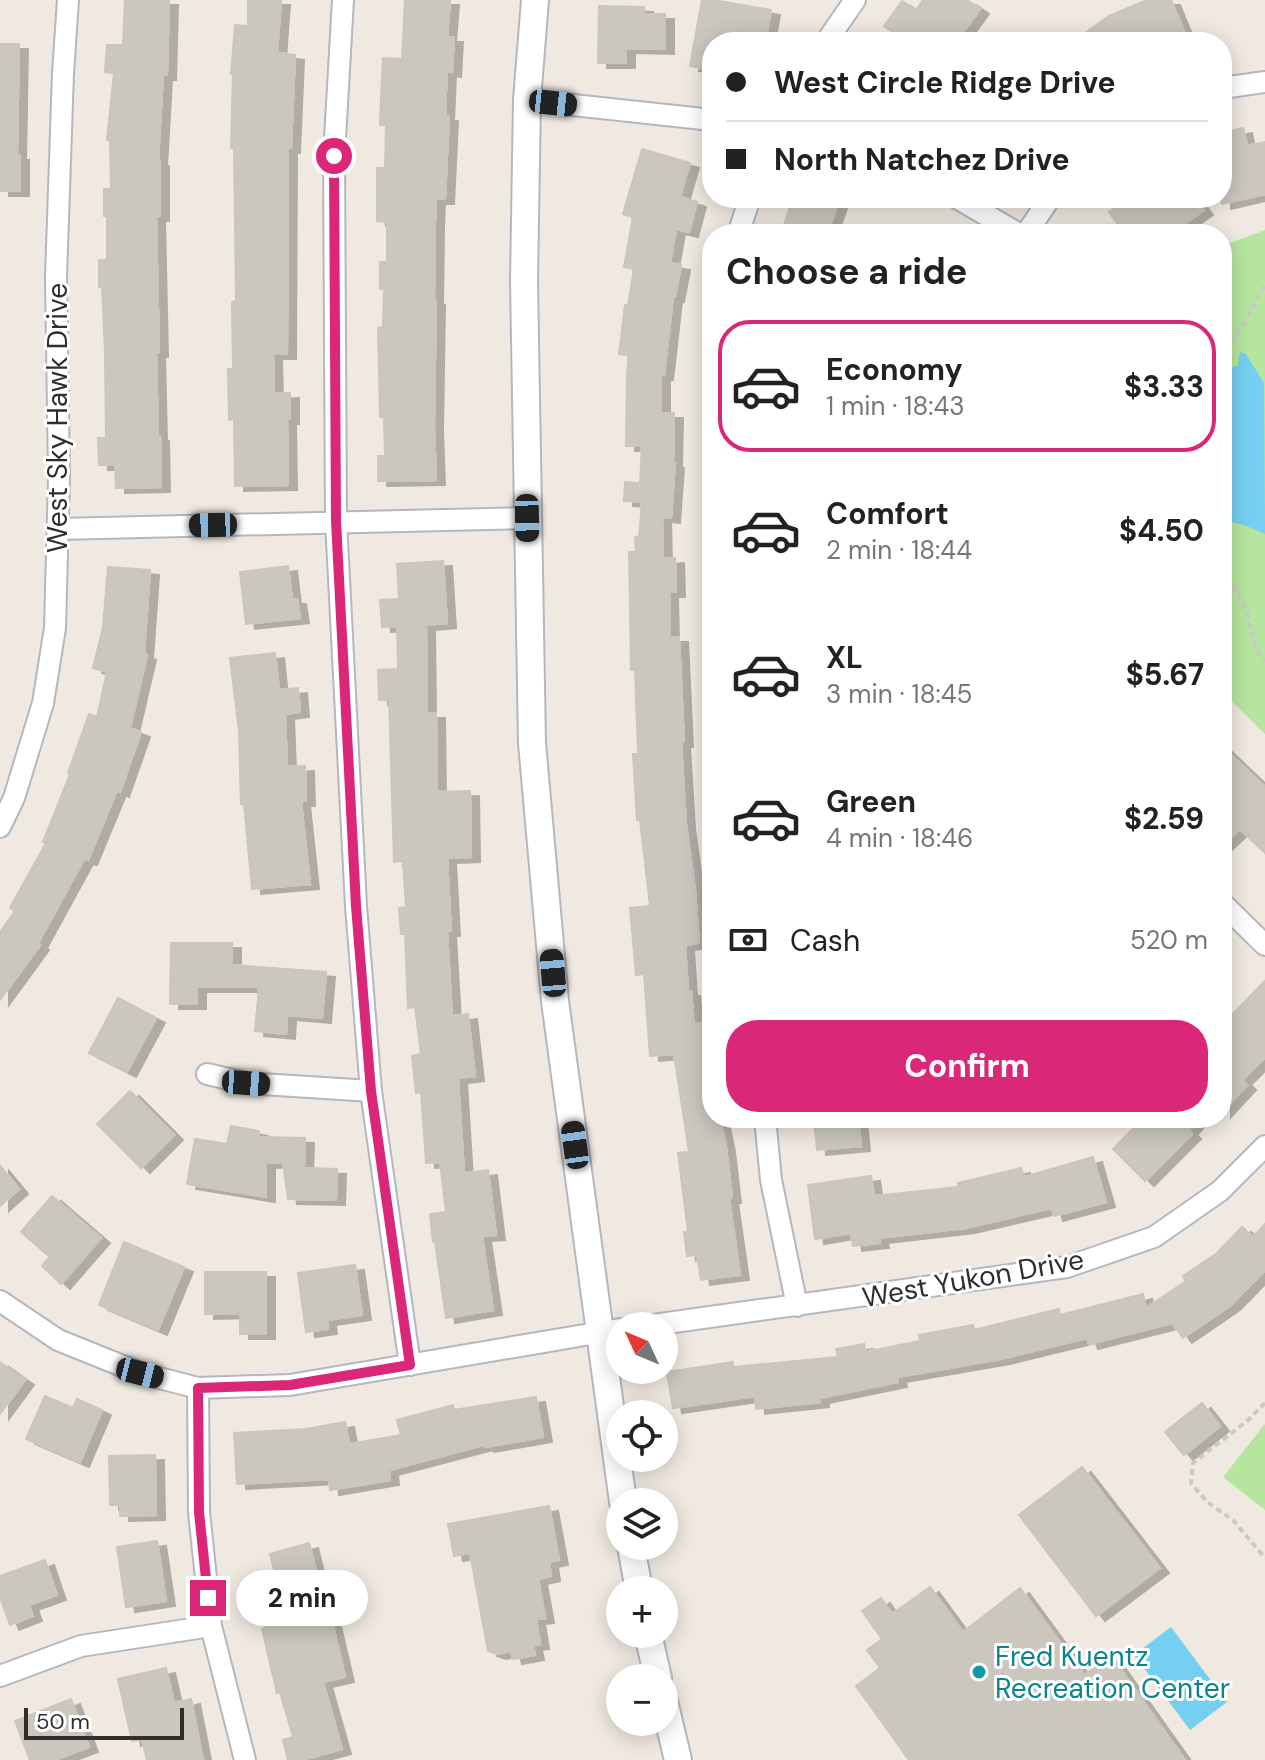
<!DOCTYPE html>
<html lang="en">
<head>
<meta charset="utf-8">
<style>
	:root { --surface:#fff; --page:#f6f6f6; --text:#222; --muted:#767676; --line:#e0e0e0; --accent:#db2777 }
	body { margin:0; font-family:"DM Sans",sans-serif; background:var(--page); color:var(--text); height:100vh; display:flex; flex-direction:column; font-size:30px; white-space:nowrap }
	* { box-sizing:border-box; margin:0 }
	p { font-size:26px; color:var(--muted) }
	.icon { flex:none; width:44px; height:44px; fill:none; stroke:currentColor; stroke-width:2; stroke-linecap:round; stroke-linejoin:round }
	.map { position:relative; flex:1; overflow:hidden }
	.sheet { position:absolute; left:702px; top:224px; width:530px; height:904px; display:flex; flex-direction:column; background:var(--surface); border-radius:32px; box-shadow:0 4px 20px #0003 }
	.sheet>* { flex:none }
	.banner { position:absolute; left:702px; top:32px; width:530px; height:176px; border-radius:32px; box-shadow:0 4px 20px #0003; display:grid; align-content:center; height:176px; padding:0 24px; background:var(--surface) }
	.needle { width:52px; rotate:314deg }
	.buttons { position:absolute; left:606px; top:1312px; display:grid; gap:16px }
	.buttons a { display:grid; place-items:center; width:72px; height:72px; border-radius:50%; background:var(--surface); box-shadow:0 4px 20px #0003; font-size:40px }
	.scale { position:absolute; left:24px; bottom:20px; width:160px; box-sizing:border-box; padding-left:8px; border:4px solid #2e2e2e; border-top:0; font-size:22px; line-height:28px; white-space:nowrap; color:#2e2e2e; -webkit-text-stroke:6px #fff; paint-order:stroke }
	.end { position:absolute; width:36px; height:36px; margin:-18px; border:10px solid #db2777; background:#fff; box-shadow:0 0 0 4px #fff }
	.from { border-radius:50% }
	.bubble { position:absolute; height:56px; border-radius:28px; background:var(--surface); box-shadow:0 4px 20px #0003; font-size:26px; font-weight:700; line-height:56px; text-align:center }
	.car { position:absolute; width:24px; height:48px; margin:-24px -12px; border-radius:10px; box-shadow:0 0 6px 2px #0007; background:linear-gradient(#222 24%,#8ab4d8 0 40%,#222 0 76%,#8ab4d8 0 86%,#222 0) }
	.banner b { display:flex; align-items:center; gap:28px; height:76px; font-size:30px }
	.banner b+b { border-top:2px solid var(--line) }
	.banner i { width:20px; height:20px; background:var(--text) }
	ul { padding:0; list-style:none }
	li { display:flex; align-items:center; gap:24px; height:132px; margin:0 16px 12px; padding:0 8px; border:4px solid transparent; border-radius:32px }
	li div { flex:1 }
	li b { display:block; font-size:30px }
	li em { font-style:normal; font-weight:700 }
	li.on { border-color:var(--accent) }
	li>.icon { width:72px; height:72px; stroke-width:1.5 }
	h2 { padding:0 24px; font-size:36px; line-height:96px }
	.pay { display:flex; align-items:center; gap:20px; height:88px; padding:0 24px; font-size:30px }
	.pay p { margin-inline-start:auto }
	.cta { display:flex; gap:16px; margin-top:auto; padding:16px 24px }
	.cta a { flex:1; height:92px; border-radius:32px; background:var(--accent); color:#fff; font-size:32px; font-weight:700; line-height:92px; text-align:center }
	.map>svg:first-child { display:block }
	.green { fill:#b6e59e }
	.water { fill:#75cff0 }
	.building { fill:#cbc7bf; stroke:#cbc5ba; stroke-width:2; filter:url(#shadow) }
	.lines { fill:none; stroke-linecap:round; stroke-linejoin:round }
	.minor-casing { stroke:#b4b7c1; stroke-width:24 }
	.tertiary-casing { stroke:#b4b7c1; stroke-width:30 }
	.path { stroke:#c9c9c9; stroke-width:4; stroke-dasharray:6 4; stroke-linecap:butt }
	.minor { stroke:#fff; stroke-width:20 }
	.tertiary { stroke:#fff; stroke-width:26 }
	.route { stroke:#db2777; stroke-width:10 }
	.culture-dot { fill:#0f9aa8; stroke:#fff; stroke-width:3 }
	.labels { text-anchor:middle; stroke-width:6; stroke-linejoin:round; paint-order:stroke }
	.street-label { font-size:28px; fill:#2e2e2e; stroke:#fff }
	.culture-label { font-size:28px; fill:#0d838f; stroke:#fff; text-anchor:start }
</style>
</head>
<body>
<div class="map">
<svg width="1265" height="1760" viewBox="0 0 1265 1760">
	<defs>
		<filter id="shadow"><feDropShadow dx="9" dy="5" stdDeviation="0" flood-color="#0004"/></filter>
	</defs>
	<rect width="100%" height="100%" fill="#efe9e1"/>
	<!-- green -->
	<path class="green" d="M1265,230V734L1222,692V246Z
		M1265,1424V1510L1223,1477Z"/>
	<!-- water -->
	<path class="water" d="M1240,352L1246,354L1264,383L1265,534L1244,525L1222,520V372L1238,365Z
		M1171,1627L1227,1702L1190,1730L1134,1655Z"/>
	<!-- building -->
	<path class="building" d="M125,0H169L167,75H163L158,161H160V216H156L159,352H156L158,436H160L161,487L116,488L115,465H99L98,438H106L105,352L102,287H99V260H107V216H104V189H111L110,140H107L114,73L105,72L107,45H123Z
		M248,0H281L277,53L295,55L291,148H288L287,354H273L274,394L290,393V419H287L288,485L235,486L234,419L229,420L228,369H233L232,302L236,301L234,148H231L233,74H231L235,25L248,26Z
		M405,0H450L447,37H454L452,72L447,71L445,116H449L445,199H436L435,222L434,300H436L434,425L436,480L378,481V456H385L384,417H380L378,328L383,327L384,289H380V262H387V222L377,221V168H385L386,125H380L381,97L383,58L402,59Z
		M702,0H713L771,10L765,42H712V70L690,66Z
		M923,0H967L980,9L956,42H907L884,26L902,1L916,10Z
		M1147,0H1171L1185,34L1167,42H1073L1109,16Z
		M599,6L644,7V14H665V49L626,48V63H598Z
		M0,44H19L17,155H20V191H0Z
		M1243,128L1247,146L1265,142V194L1222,204V133Z
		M642,149L690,163L680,197L697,202L689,232L676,229L670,263L681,265L675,297H673L664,375H661V413H674L673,463H675L671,518L662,517L663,559L675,558L676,592H669L670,637H679L684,742H681L686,824L695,889L699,943L685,945L688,991H691L694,1024L711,1023L712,1118H720L726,1147L732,1198H729L740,1275L701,1280L697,1255L687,1256L684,1232H688L678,1153L689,1152L674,1054L650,1056L644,974L636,975L630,908L650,906L640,820H637L633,754H638L635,670H631L629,552H636L635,537H639L642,502L624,501L625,482L640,483L642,446H626L627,374L629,355L619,354L625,305H628L634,269L624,267L633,217L623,214Z
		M793,198H840L827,234H781Z
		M1129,198H1195L1204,210L1170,234H1125L1109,212Z
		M443,561L447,623L426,625L427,713H436L437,792L470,791L471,857L447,858L451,931H447L452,1016L468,1014L475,1076L458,1078L464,1173L488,1170L496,1235L482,1236L493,1310L446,1318L435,1242H433L430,1214L446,1212L440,1162L426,1163L421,1092L416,1093L412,1056L421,1054L415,1007L408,1008L405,934H401L399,908L406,907L403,861L394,862L389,700H379L378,670L398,669L397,626L382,627L380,600L399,599L397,564Z
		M288,566L292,599H297L300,618L246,624L240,572Z
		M108,567L150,570L144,654L147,655L130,728L141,732L120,792L117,790L88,860L84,859L38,943L40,945L0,1000V932L15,911L10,908L46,843L43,842L70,774L68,773L89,714L97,717L107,672L93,668L103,627Z
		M275,653L279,690L298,688L300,712L285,714L287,767L305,766L306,801H301L310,884L252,889L244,804H241L239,731L230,658Z
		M1222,746L1265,787V853L1240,829L1222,846Z
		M171,943H232V965L326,972L322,1018L287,1015L286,1034L255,1031L259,987H197V1004H170Z
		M1265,981V1057L1242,1080L1247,1085L1222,1112V1025Z
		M118,998L156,1018L127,1072L89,1053Z
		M130,1091L174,1135L141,1168L97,1124Z
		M814,1118H858L861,1146L817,1150Z
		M1144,1118H1199L1188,1130L1192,1134L1145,1181L1113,1149Z
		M231,1126L259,1131L258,1137L305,1138L304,1168L337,1169L336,1200L288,1199L283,1162L266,1163V1197L187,1184L195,1139L227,1144Z
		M1093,1157L1106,1202L1054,1216L1052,1208L966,1228L879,1238L880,1243L853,1246L851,1233L815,1239L808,1185L871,1176L874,1196L958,1187V1183L1021,1168L1024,1177Z
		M0,1166L19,1189L0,1206Z
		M52,1196L101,1238L61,1284L42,1266L50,1257L21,1232Z
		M1265,1224V1270L1231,1305L1183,1338L1172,1323L1089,1344L1087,1338L1001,1359L897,1377L898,1382L820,1398V1402L756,1409L755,1396L673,1408L667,1372L733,1362V1367L838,1357L836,1349L864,1344L865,1352L920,1341L919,1335L973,1325L974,1330L1059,1309L1060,1315L1143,1294L1146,1308L1186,1281L1183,1276L1217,1253L1242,1227L1253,1237Z
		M124,1242L184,1267L158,1330L99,1305Z
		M355,1265L362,1315L327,1320L328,1329L306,1332L298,1273Z
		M205,1272H266V1334H240V1313L205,1314Z
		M0,1362L25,1380L0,1414Z
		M45,1396L73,1408L77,1399L102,1410L80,1462L26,1439Z
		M536,1397L543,1437L485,1447L484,1445L389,1470L390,1480L330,1490L329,1479L237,1484L234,1433L306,1429L345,1422L349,1444L401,1435L397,1420L453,1405L454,1410Z
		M1202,1403L1220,1426L1184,1455L1165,1432Z
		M155,1455L156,1515L120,1516V1505H110L109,1456Z
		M1082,1467L1160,1568L1096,1616L1019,1515Z
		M549,1506L559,1560L549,1562L551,1576L538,1579L545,1618L536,1619L540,1644L533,1645L535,1655L513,1659L511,1651L497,1654L488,1651L470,1553L454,1556L448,1524Z
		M157,1541L166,1601L126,1607L117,1547Z
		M309,1543L328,1618L331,1617L345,1677L323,1682L342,1749L302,1760H288L283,1740L293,1737L280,1692L277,1693L262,1629H265L255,1592L278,1586L270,1554Z
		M45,1560L57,1595L29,1605L33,1616L10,1625L0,1597V1576Z
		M930,1587L963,1632L1020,1588L1084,1675L1111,1656L1185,1760H909L856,1686L880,1668L867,1650L882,1639L862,1611L881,1598L892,1614Z
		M166,1668L174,1703L191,1699L203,1760H147L142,1739L132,1741L118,1679Z
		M71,1699L89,1747L55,1760H30L15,1721Z"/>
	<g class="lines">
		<!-- minor casing -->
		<g class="minor-casing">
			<path id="minor" d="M343,0L334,156L336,521L356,906L371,1091L410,1365
				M826,42L855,0
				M1222,88L1265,82
				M527,100L712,120
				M957,198L1019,234
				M738,234L750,198
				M1026,234L1050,198
				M59,529L527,518
				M0,827L14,798L43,703L55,628L59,477L56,277L63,73L68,0
				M1222,903L1265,945
				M207,1074L246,1083L371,1091
				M765,1118L771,1180L797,1306
				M0,1301L58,1340L140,1373L198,1388L290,1385L620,1329
				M646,1326L1067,1267L1154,1237L1220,1191L1265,1146
				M198,1388L199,1512L211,1626L245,1760
				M0,1676L81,1646L211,1626"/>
		</g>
		<!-- tertiary casing -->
		<g class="tertiary-casing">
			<path id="tertiary" d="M535,0L527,100L524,281L532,743L555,1001L623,1502
				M631,1546L639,1590
				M648,1634L658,1678
				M664,1701L678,1760"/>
		</g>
		<!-- path -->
		<path class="path" d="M1222,348C1244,333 1251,306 1265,285
			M1222,569C1231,583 1241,598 1247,614C1252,631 1253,649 1265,662
			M1265,1403L1247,1421L1193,1463L1191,1483L1207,1502L1233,1520L1265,1558"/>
		<!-- minor -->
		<use href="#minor" class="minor"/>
		<!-- tertiary -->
		<use href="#tertiary" class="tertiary"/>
	</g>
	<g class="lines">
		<!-- route -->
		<path class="route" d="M208,1598L199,1512L198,1388L290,1385L410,1365L371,1091L356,906L336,521L334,156"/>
	</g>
	<!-- markers -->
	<circle class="culture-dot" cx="979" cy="1672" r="8"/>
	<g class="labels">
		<!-- street labels -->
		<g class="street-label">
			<text transform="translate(57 418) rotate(-90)" y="10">West Sky Hawk Drive</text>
			<text transform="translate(973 1278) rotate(-10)" y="10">West Yukon Drive</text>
		</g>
		<!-- culture labels -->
		<g class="culture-label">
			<text x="995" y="1666">Fred Kuentz<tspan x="995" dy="32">Recreation Center</tspan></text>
		</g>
	</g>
</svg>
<div class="buttons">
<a><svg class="needle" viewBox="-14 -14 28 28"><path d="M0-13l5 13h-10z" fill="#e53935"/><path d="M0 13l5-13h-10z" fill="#767676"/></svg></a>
<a><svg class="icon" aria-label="locate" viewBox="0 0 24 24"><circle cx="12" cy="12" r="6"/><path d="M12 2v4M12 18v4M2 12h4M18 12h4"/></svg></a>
<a><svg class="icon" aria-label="layers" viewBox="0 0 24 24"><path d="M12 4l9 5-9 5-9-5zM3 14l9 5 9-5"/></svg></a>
<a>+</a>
<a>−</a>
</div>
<div class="scale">50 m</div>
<i class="end from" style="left:334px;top:156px"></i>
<i class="end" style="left:208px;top:1598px"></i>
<div class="bubble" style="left:236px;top:1570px;width:132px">2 min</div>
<i class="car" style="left:553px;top:103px;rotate:96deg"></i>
<i class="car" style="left:527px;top:518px;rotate:179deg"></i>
<i class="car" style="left:213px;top:525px;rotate:269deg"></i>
<i class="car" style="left:553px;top:973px;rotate:355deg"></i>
<i class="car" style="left:246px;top:1083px;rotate:94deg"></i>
<i class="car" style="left:575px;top:1145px;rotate:352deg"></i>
<i class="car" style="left:140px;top:1373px;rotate:104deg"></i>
<div class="banner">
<b><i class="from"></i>West Circle Ridge Drive</b>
<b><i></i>North Natchez Drive</b>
</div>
<section class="sheet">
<h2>Choose a ride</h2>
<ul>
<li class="on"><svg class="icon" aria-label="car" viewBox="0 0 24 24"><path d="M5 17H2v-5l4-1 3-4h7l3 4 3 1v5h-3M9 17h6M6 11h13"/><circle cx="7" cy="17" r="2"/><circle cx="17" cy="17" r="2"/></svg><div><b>Economy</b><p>1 min · 18:43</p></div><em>$3.33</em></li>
<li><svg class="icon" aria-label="car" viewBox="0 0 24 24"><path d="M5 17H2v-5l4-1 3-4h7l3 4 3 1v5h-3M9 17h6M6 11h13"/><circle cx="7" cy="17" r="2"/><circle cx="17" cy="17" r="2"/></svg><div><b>Comfort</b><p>2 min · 18:44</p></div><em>$4.50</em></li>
<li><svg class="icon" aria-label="car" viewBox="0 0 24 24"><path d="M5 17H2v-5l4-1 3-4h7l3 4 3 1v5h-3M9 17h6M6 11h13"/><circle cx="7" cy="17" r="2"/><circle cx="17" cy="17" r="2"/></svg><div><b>XL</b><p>3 min · 18:45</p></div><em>$5.67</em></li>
<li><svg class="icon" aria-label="car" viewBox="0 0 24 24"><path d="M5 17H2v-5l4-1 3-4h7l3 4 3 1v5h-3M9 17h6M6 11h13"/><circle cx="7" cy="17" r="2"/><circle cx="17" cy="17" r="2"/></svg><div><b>Green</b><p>4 min · 18:46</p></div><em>$2.59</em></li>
</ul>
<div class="pay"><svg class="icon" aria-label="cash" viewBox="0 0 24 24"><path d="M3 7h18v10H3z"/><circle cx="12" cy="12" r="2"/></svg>Cash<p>520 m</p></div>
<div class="cta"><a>Confirm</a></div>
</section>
</div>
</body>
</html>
